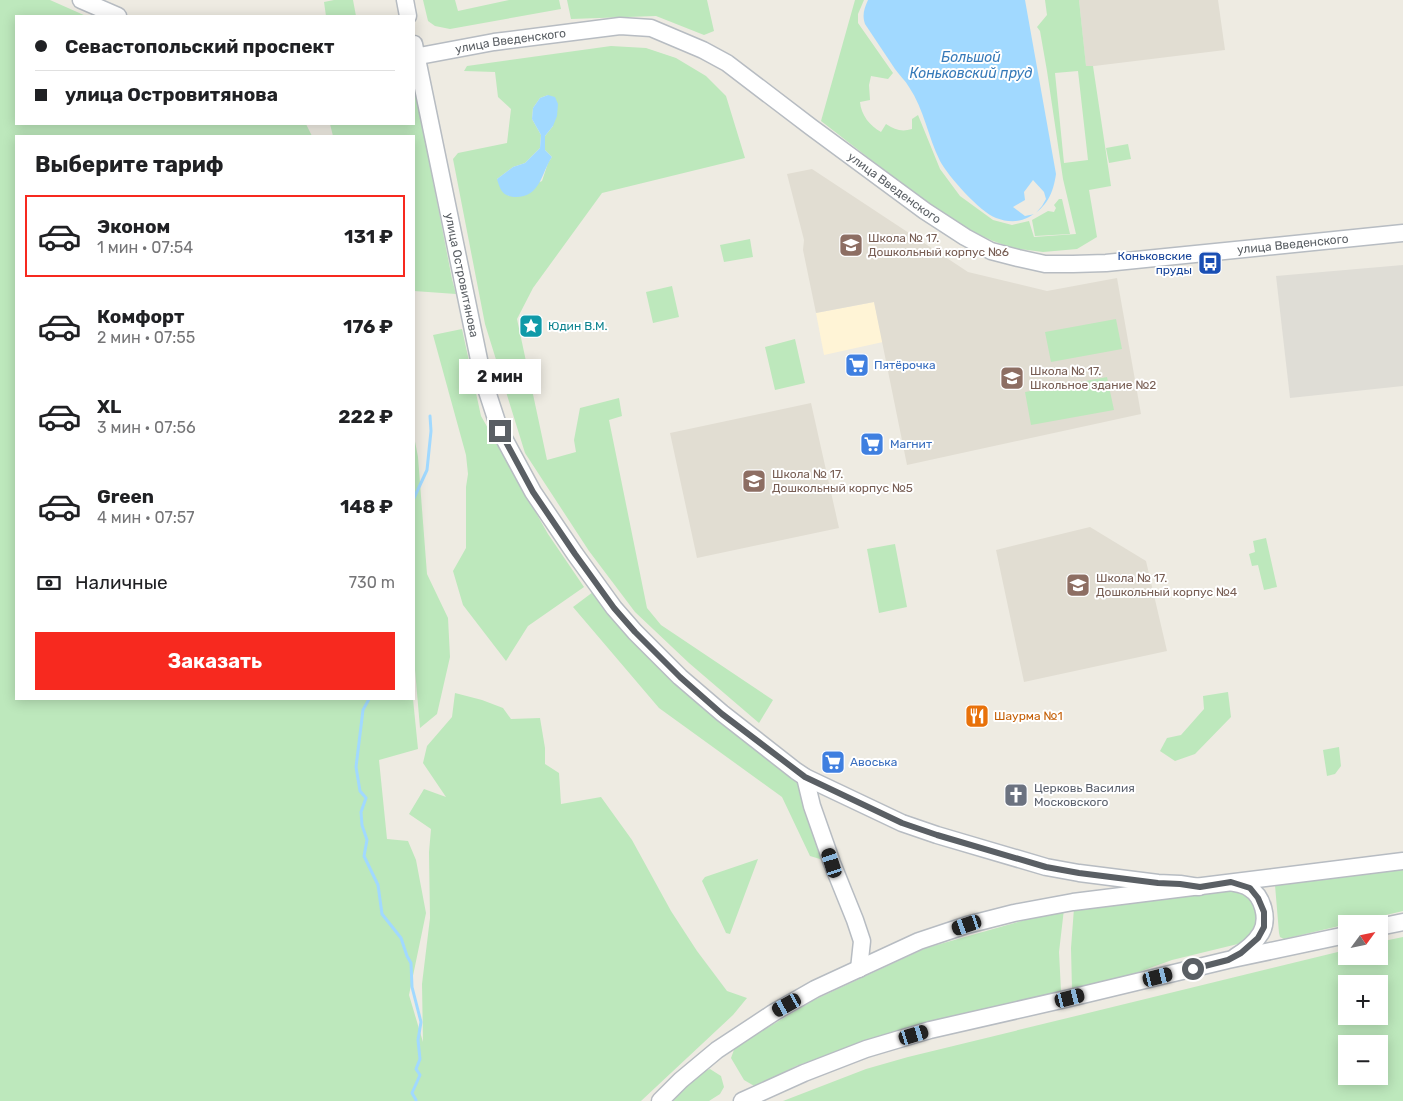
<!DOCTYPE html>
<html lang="ru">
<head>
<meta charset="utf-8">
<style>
	:root { --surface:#fff; --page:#f2f2f2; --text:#202124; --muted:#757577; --line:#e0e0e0; --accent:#f7291f }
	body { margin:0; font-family:Rubik,sans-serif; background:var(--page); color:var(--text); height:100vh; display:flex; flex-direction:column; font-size:19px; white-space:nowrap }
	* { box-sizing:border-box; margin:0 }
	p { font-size:16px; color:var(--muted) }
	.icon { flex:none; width:28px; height:28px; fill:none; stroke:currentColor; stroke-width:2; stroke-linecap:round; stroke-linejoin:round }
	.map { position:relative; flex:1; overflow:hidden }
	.panel { position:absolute; left:15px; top:135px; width:400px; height:565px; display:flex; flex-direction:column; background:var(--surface); border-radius:0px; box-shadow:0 2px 12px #0003 }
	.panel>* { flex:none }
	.top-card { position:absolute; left:15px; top:15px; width:400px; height:110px; border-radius:0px; box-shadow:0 2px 12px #0003; display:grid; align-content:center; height:110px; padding:0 20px; background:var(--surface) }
	.needle { width:32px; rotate:57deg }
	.tools { position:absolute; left:1338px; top:915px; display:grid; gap:10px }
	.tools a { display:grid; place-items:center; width:50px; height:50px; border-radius:0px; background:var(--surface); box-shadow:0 2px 12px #0003; font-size:25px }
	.end { position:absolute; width:22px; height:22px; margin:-11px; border:6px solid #5a5f64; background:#fff; box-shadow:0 0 0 2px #fff }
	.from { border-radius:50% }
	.bubble { position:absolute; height:35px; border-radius:0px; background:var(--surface); box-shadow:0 2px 12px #0003; font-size:16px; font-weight:700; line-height:35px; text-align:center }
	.car { position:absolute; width:15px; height:30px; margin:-15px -8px; border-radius:6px; box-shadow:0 0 4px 1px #0007; background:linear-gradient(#222 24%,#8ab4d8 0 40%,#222 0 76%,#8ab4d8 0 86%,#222 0) }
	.top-card b { display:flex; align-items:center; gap:18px; height:48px; font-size:19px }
	.top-card b+b { border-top:1px solid var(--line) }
	.top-card i { width:12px; height:12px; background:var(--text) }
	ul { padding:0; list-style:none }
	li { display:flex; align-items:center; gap:15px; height:82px; margin:0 10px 8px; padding:0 10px; border:2px solid transparent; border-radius:0px }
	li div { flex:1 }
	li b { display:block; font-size:19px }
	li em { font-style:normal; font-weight:700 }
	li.on { border-color:var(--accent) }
	li>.icon { width:45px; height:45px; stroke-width:1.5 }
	h2 { padding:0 20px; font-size:22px; line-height:60px }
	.pay { display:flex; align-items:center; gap:12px; height:55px; padding:0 20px; font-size:19px }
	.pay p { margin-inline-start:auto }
	.cta { display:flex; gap:10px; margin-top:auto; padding:10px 20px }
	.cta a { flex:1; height:58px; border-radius:0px; background:var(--accent); color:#fff; font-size:20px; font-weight:700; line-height:58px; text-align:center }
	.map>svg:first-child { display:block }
	.commercial { fill:#fff4d6 }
	.industrial { fill:#dfddd6 }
	.education { fill:#e1ddd2 }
	.green { fill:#bde8bc; fill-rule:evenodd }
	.water { fill:#a1d9ff }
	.pier { fill:#eeebe2 }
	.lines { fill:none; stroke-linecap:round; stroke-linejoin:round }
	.stream { stroke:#a1d9ff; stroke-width:3 }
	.secondary-casing { stroke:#b7bcc2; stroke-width:19 }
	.secondary { stroke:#fff; stroke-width:16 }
	.route { stroke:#5a5f64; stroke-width:6 }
	.labels { text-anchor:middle; stroke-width:4; stroke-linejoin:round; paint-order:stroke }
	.street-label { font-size:12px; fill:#5a5f64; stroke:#fff }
	.education-label { font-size:12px; fill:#785e54; stroke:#fff; text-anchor:start }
	.transit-label { font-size:12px; fill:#164399; stroke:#fff; text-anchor:end }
	.culture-label { font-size:12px; fill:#0d838f; stroke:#fff; text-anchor:start }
	.shop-label { font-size:12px; fill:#366cbe; stroke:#fff; text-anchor:start }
	.food-label { font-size:12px; fill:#c56008; stroke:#fff; text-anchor:start }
	.worship-label { font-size:12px; fill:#5b616d; stroke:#fff; text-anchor:start }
	.water-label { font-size:14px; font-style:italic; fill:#367ab9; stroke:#fff }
</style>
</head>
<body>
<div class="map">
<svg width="1403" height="1101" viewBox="0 0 1403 1101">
	<rect width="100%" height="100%" fill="#eeebe2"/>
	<!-- commercial -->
	<path class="commercial" d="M874,302L883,342L824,355L816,313Z"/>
	<!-- industrial -->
	<path class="industrial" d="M1403,265V386L1290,398L1276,276Z"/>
	<!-- education -->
	<path class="education" d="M1079,0H1218L1225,50L1086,67Z
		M812,169L968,272L1047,291L1117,278L1141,414L907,465L874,302L816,313L803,250L804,240L787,174Z
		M811,403L839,528L697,558L670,433Z
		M1090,527L1146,561L1167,651L1024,682L996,550Z"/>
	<!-- green -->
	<path class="green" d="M0,0H50L86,16H16V124H306L312,136H16V699H413L418,749L379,760L387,839L408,841L416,860L426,913L409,995L423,1042L422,984L430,918L429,852L431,829L409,814L424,789L446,797L423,763L427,746L452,717L455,693L482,700L503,708L511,719L540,718L545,748V764L559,773L561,804L601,797L632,840L671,911L697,951L727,991L747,998L733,1015L641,1101H0Z
		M334,0H353L356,16H326L324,2Z
		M423,0H455L458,11L509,0H559L561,9L450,29L435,26L428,21Z
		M567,0H707L714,31L704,35L656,16L571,19Z
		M855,0H864L858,14V23L893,73L888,79L871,76L869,85L870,100L860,102C861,115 870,126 881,132L886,124C895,130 902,132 912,129V119L918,115L940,169L960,196L993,220L1012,225L1029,221L1034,237L1076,234L1063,179L1047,71L1040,31L1037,27L1047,15L1045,0H1079L1086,66H1093L1111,186L1089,190L1097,237L1077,249L1043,252L1013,248L993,241L971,231L928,204L821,121ZM1078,71L1088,160L1064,163L1055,73Z
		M611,46L646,48L676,58L706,76L726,96L745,158L602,193L533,288L517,319L547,460L576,452L574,440L580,408L619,398L622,416L609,420L647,608L661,625L773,700L759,723L689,663L635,612L589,551L525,453L485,324L453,159L458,153L507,143L511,109L498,97L495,72L464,71L467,66ZM548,95L553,126L545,136V150L552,157L548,163L542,181L509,196L497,179L513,167L525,163L540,148L541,135L532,119L533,108L540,98Z
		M414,83L452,279L456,294L414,291V136H333L330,124H414Z
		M1128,144L1131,159L1109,163L1106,148Z
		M1059,199H1062L1070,234L1035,236L1032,220L1048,211L1054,212L1056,208L1054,205Z
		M750,239L753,257L724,262L720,245Z
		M672,286L679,317L653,323L646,292Z
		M1116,319L1122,349L1051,362L1045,332Z
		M462,329L481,416L548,534L584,587L528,626L506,661L463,605L453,571L466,548V487L468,474L466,455L433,335Z
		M795,339L805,383L775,390L765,347Z
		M1107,377L1114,410L1031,425L1025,392Z
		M414,436L418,457L427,574L448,618L450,657L437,714L420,728L414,658Z
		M1266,538L1277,587L1264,590L1258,565L1252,566L1249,554L1255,552L1253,541Z
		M895,544L907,607L879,613L867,549Z
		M593,592L667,676L798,778L825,857L820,859L810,856L782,797L659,708L573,607Z
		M1228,692L1231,717L1195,754L1175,761L1160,751L1167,738L1181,735L1204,709L1203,696Z
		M1339,747L1341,766L1335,774L1327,776L1323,750Z
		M758,859L730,934L726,933L702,881L705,877Z
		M1403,867V911L1284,939L1280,937L1279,933L1275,885Z
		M1239,890L1245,892L1258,908L1256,929L1246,942L1172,960L1122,978L1072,990L1071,948L1074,908Z
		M1064,909L1059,952L1061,991L902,1030L796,1066L756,1087L744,1080L731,1058L735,1047L814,1000L926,948Z
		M1403,937V1101H783L866,1069L908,1057L1346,950V956H1379V942ZM1346,984H1379V1016H1346ZM1346,1044H1379V1076H1346Z
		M710,1069L721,1076L724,1087L720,1094L709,1101H673L700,1073Z"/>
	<!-- water -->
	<path class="water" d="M868,0H1025L1056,174C1053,194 1047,207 1029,217C1018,223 1007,222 996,218C980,212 948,176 940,161C928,137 924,109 909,87C905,80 899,75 895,69C885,54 875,39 865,24C862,15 864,9 868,0Z
		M548,95L555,97L558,104L557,116L553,126L545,136V150L552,157C541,173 541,198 514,197C502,196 500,189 497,179L513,167L525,163L540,148L541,135L532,119L533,108L540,98Z"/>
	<!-- pier -->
	<path class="pier" d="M1033,180L1044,192L1046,199L1042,206L1035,214L1025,216L1013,207L1025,200L1024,192Z"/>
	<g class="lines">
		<!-- stream -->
		<path class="stream" d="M414,498L427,470L431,431L430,416
			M369,699L363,710L356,767L360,791L366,798L361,812L362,825L367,840L364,856L378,885L382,914L401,938L407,956L411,963L412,987L421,1022L418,1040L420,1059L416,1069L420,1075L412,1093L416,1100V1101"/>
		<!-- secondary casing -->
		<g class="secondary-casing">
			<g id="secondary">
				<path d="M81,0L118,16"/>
				<path d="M405,0L408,16"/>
				<path id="s1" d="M414,44L483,379L500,431L533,492L575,554L614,608L635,632L680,677L722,713L796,771L805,777L902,823L937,835L1046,867L1079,873L1158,883L1180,884L1199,887"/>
				<path id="s2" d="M414,57L494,42L620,26L651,28L703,50L727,63L811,127L925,211L965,237L991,251L1018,258L1045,264H1073L1106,263L1403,233"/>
				<path d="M805,777L812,806L832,863L855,920L862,941L859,969"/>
				<path d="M1234,883C1239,884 1245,885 1249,888C1263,896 1269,919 1261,933C1255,943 1245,951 1235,957"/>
				<path d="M1379,927L1403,922"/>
				<path d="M660,1101L681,1080L717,1050L773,1013L815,989L919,941L967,925L1014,913L1073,902L1403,861"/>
				<path d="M742,1101L804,1073L866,1049L930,1030L1070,998L1228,960L1346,935"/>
			</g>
		</g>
		<!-- secondary -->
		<use href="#secondary" class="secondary"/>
	</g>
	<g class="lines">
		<!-- route -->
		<path class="route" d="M500,431L533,492L575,554L614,608L635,632L680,677L722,714L805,777L902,823L937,835L1046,867L1079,873L1158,883L1180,884L1200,887L1231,882L1250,888L1258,898L1264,912V927L1258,938L1241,953L1228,960L1193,969"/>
	</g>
	<!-- icons -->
	<defs>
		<g id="school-square" transform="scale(1.25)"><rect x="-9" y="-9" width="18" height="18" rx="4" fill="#8d6e63" stroke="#fff"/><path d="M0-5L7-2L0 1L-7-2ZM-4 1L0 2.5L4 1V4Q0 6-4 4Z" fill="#fff"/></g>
		<g id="bus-square" transform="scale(1.25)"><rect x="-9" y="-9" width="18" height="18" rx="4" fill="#1a4fb4" stroke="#fff"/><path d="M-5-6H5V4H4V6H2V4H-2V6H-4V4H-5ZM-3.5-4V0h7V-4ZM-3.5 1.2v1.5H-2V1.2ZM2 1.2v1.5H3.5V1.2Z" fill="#fff"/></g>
		<g id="sight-square" transform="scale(1.25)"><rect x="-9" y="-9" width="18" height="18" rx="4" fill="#0f9aa8" stroke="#fff"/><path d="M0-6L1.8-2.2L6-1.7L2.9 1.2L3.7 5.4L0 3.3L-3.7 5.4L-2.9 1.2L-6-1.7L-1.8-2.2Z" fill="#fff"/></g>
		<g id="supermarket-square" transform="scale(1.25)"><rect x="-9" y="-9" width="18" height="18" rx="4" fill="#3f7fe0" stroke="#fff"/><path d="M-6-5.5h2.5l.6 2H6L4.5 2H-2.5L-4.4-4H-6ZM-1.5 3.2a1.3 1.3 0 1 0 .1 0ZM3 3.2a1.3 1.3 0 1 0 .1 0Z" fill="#fff"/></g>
		<g id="restaurant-square" transform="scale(1.25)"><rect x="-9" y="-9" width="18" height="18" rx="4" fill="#e8710a" stroke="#fff"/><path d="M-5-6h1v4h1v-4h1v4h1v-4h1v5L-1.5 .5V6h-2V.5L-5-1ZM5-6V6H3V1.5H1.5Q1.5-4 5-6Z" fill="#fff"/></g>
		<g id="church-square" transform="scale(1.25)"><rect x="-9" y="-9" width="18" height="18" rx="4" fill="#6b7280" stroke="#fff"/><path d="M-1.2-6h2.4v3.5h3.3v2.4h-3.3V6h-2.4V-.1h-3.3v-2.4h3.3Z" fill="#fff"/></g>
	</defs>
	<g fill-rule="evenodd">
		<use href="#school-square" x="851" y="245"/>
		<use href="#bus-square" x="1210" y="263"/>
		<use href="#sight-square" x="531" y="326"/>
		<use href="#supermarket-square" x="857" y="365"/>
		<use href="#school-square" x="1012" y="378"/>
		<use href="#supermarket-square" x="872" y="444"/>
		<use href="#school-square" x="754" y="481"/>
		<use href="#school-square" x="1078" y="585"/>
		<use href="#restaurant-square" x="977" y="716"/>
		<use href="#supermarket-square" x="833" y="762"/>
		<use href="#church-square" x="1016" y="795"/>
	</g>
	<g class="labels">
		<!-- street labels -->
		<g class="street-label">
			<text dy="4" stroke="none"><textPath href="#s2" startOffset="98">улица Введенского</textPath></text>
			<text dy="4" stroke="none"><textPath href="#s2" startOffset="532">улица Введенского</textPath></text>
			<text dy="4" stroke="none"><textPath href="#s2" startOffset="952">улица Введенского</textPath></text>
			<text dy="4" stroke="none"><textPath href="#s1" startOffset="236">улица Островитянова</textPath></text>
		</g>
		<!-- education labels -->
		<g class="education-label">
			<text x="868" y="242">Школа № 17.<tspan x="868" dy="14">Дошкольный корпус №6</tspan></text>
			<text x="1030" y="375">Школа № 17.<tspan x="1030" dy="14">Школьное здание №2</tspan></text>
			<text x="772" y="478">Школа № 17.<tspan x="772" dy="14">Дошкольный корпус №5</tspan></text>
			<text x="1096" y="582">Школа № 17.<tspan x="1096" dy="14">Дошкольный корпус №4</tspan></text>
		</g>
		<!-- transit labels -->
		<g class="transit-label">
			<text x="1192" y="260">Коньковские<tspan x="1192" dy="14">пруды</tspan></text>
		</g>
		<!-- culture labels -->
		<g class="culture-label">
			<text x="548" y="330">Юдин В.М.</text>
		</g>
		<!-- shop labels -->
		<g class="shop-label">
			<text x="874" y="369">Пятёрочка</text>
			<text x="890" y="448">Магнит</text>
			<text x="850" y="766">Авоська</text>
		</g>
		<!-- food labels -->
		<g class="food-label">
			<text x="994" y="720">Шаурма №1</text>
		</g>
		<!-- worship labels -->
		<g class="worship-label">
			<text x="1034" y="792">Церковь Василия<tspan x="1034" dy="14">Московского</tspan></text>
		</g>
		<!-- water labels -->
		<g class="water-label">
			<text x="971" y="62">Большой<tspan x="971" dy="16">Коньковский пруд</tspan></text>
		</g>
	</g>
</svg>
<div class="tools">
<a><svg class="needle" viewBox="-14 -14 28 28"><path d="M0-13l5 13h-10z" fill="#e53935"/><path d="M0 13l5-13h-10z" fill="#757577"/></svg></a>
<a>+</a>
<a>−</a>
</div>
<i class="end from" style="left:1193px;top:969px"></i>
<i class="end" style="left:500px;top:431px"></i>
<div class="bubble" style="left:459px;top:359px;width:82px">2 мин</div>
<i class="car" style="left:832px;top:863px;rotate:342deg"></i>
<i class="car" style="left:967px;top:925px;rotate:251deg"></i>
<i class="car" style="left:1158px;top:977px;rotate:76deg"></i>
<i class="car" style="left:1070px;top:998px;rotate:76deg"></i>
<i class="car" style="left:787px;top:1005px;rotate:241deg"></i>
<i class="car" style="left:914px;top:1035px;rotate:73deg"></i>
<div class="top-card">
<b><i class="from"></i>Севастопольский проспект</b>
<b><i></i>улица Островитянова</b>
</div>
<section class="panel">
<h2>Выберите тариф</h2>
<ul>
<li class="on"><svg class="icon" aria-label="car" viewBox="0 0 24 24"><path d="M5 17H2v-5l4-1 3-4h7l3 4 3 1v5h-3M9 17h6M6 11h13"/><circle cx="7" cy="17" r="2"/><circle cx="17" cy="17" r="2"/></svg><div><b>Эконом</b><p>1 мин · 07:54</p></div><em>131 ₽</em></li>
<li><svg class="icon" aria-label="car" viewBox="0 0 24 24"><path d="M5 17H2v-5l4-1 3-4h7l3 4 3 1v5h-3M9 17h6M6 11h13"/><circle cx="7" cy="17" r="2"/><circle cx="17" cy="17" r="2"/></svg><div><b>Комфорт</b><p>2 мин · 07:55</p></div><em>176 ₽</em></li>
<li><svg class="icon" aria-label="car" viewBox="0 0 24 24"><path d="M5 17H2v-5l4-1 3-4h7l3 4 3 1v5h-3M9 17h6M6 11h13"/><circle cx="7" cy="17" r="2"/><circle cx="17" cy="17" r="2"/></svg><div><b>XL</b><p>3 мин · 07:56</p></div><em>222 ₽</em></li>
<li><svg class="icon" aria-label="car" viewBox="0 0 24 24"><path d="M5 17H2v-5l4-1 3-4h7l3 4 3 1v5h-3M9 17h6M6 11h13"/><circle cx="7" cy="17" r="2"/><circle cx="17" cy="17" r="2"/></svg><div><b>Green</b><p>4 мин · 07:57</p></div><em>148 ₽</em></li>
</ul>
<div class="pay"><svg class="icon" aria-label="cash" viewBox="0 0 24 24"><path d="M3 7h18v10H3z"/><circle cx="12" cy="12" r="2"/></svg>Наличные<p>730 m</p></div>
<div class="cta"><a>Заказать</a></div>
</section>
</div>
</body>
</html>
